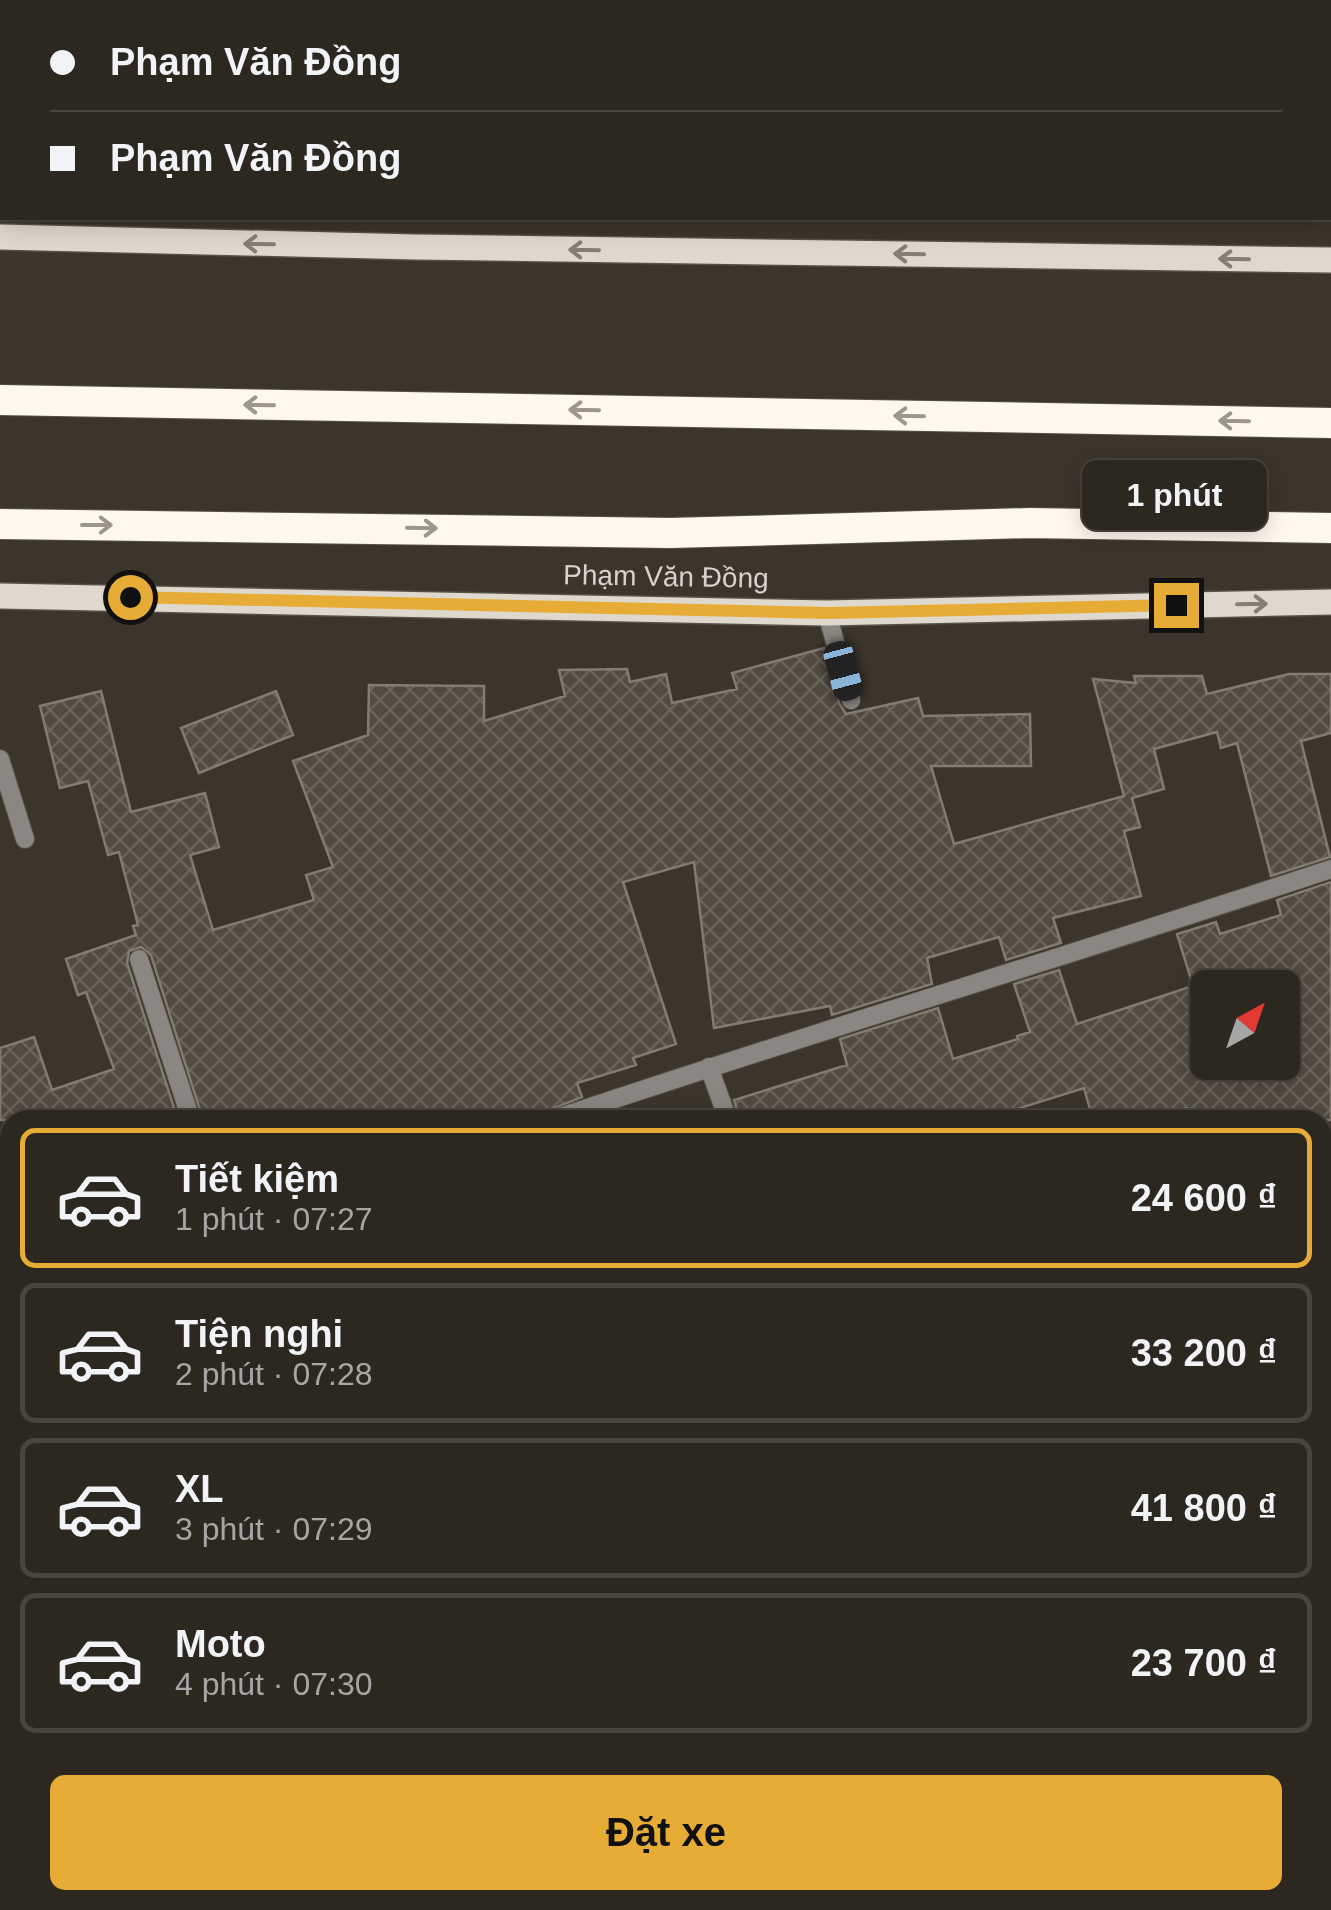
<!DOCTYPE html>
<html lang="vi">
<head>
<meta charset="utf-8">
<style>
	:root { --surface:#2c2820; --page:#38342d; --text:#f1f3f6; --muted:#a6a6a5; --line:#48443e; --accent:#e6ac36 }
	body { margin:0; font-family:Helvetica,sans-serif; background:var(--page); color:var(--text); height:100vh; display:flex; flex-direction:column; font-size:38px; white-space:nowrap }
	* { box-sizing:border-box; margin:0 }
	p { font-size:32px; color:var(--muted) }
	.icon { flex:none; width:55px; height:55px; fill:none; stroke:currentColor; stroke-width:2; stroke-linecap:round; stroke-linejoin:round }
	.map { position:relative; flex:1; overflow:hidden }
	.panel { position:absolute; left:0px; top:1110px; width:1332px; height:800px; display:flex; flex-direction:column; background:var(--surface); border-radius:30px 30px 0 0; box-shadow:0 5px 25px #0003,0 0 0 2px var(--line) }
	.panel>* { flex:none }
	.hud { position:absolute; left:0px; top:0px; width:1332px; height:220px; box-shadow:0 5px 25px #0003,0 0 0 2px var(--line); display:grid; align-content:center; height:220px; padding:0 50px; background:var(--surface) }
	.needle { width:65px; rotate:40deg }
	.fabs { position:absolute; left:1190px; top:970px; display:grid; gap:20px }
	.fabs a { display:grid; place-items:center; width:110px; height:110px; border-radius:15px; background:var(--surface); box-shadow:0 5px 25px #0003,0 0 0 2px var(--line); font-size:50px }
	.end { position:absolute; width:45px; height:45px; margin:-22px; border:12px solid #e6ac36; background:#111; box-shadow:0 0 0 5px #111 }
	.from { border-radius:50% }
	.bubble { position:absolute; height:70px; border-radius:15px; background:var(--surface); box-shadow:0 5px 25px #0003,0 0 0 2px var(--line); font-size:32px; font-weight:600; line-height:70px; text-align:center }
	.car { position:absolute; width:30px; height:60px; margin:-30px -15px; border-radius:12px; box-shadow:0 0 8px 2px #0007; background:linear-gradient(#222 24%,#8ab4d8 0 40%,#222 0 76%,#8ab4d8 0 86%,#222 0) }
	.hud b { display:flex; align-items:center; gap:35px; height:95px; font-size:38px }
	.hud b+b { border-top:2px solid var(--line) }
	.hud i { width:25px; height:25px; background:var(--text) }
	ul { padding:18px 0 0; list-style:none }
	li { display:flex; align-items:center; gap:30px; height:140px; margin:0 20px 15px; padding:0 30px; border:5px solid var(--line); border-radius:15px }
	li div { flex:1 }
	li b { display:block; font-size:38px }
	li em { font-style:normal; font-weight:600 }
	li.on { border-color:var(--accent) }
	li>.icon { width:90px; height:90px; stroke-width:1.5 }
	.cta { display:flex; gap:20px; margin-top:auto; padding:20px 50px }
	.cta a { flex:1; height:115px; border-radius:15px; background:var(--accent); color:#111; font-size:40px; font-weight:600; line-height:115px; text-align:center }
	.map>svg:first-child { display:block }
	.building { fill:url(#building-cross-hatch); stroke:#837c71; stroke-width:2.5; fill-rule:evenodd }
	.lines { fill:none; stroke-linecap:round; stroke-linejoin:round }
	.minor-casing { stroke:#575148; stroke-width:20 }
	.major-casing { stroke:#575148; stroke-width:28 }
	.highway-casing { stroke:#575148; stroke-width:32 }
	.minor { stroke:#8a8782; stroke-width:18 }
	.major { stroke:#ded8cd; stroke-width:25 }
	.highway { stroke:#fef8ee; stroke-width:30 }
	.rail { stroke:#99948c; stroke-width:8; stroke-dasharray:15 8; stroke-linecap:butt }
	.oneway { stroke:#847e74 }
	.oneway2 { stroke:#9c968c }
	.route { stroke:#e6ac36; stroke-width:12 }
	.labels { text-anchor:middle; stroke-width:8; stroke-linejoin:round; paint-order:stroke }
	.street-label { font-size:28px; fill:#d7d3cc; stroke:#3b352b }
</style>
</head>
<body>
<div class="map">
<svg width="1331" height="1910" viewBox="0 0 1331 1910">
	<defs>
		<pattern id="building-cross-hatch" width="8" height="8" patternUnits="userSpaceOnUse" patternTransform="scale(2.5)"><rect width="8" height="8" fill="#524b41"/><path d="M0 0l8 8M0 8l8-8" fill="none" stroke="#6a645b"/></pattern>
	</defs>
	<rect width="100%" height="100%" fill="#3b352b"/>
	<!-- building -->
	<path class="building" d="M824,648L839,703L846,714L918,698L923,716L1030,714L1031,766H931L954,844L1124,796L1093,679L1136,683L1134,676H1202L1207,694L1289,674H1331V733L1301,741L1330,857L1271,876L1237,743L1221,748L1217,732L1154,749L1164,789L1132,798L1140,827L1124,831L1141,896L1053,918L1061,943L1006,960L999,937L927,958L932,984L832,1015L830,1006L714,1028L694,862L623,882L676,1044L633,1058L636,1065L577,1083L582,1097L525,1120H203L151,955L141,947L129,951L127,963L178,1120H0V1048L34,1037L52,1090L114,1069L86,992L78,995L66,959L136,935L133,926L138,925L119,852L108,855L88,781L60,788L40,706L101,691L131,812L205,793L219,847L190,855L213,930L314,900L306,875L333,867L293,761L368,735L369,685L484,686V721L565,696L559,670L627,669L630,682L666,674L672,703L737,689L732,673Z
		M276,691L293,735L199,773L181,728Z
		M1331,882V1120H1190L1186,1108L1147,1120H1093L1084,1088L1004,1113L1007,1120H740L734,1100L847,1065L840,1039L938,1008L953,1059L1018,1039L1017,1036L1030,1032L1014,984L1059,970L1077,1024L1193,986L1177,934L1216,922L1220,934L1281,915L1277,900ZM1208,988H1282V1062H1208Z"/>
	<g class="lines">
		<!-- minor casing -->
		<g class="minor-casing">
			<path id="minor" d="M226,0L227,2
				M835,0V2
				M0,75H2
				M1330,97H1331
				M827,613L851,700
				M0,759L25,839
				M139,959L191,1120
				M709,1067L728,1120
				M552,1120C810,1033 1072,955 1331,869
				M1322,1164L1331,1161
				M0,1331L10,1327
				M1322,1488L1331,1484
				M1322,1742L1331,1740
				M492,1900L494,1910
				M264,1910L300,1900
				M658,1910L698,1900"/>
		</g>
		<!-- major casing -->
		<g class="major-casing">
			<path id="major" d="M0,237L416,247L1331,260
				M0,596L827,613L1331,602"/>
		</g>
		<!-- highway casing -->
		<g class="highway-casing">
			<path id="highway" d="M0,400L1331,423
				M0,524L670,533L1030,523L1331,528"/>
		</g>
		<!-- minor -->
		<use href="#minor" class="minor"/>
		<!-- major -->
		<use href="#major" class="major"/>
		<!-- highway -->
		<use href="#highway" class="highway"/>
		<!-- rail -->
		<path class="rail" d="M0,175H2
			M1330,187H1331"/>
	</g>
	<!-- one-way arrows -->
	<defs><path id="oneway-shaft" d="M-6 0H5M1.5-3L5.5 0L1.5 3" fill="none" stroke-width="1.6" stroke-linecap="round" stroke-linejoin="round" transform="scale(2.5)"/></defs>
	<g class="oneway">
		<use href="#oneway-shaft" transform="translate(259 244) rotate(-179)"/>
		<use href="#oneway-shaft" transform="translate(584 250) rotate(-179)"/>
		<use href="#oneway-shaft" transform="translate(909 254) rotate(-179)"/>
		<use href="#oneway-shaft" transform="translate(1234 259) rotate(-179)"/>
		<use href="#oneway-shaft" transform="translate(1252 604) rotate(-1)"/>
	</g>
	<g class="oneway2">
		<use href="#oneway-shaft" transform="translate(259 405) rotate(-179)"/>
		<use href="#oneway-shaft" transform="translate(584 410) rotate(-179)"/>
		<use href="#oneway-shaft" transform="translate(909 416) rotate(-179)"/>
		<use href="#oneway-shaft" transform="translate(1234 421) rotate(-179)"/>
		<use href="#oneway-shaft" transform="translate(97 525)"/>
		<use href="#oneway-shaft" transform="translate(422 528) rotate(1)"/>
	</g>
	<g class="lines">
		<!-- route -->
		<path class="route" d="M130,597L828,613L1176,605"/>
	</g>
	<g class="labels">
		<!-- street labels -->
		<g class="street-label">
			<text transform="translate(666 576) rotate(1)" y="10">Phạm Văn Đồng</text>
		</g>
	</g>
</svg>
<div class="fabs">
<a><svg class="needle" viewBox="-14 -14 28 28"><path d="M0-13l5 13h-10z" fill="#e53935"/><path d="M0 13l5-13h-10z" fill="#a6a6a5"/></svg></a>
</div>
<i class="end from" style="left:130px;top:597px"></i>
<i class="end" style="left:1176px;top:605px"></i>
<div class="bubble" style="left:1082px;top:460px;width:185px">1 phút</div>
<i class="car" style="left:843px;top:671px;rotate:165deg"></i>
<div class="hud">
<b><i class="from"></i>Phạm Văn Đồng</b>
<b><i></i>Phạm Văn Đồng</b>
</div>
<section class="panel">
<ul>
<li class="on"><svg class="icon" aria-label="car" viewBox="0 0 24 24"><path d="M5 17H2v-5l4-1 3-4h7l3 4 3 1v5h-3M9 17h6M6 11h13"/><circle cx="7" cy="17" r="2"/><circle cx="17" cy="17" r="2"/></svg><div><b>Tiết kiệm</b><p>1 phút · 07:27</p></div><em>24 600 ₫</em></li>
<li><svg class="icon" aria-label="car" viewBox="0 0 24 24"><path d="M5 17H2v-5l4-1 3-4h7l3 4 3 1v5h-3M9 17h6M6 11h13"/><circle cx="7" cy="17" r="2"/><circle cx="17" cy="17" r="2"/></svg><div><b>Tiện nghi</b><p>2 phút · 07:28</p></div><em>33 200 ₫</em></li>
<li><svg class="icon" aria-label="car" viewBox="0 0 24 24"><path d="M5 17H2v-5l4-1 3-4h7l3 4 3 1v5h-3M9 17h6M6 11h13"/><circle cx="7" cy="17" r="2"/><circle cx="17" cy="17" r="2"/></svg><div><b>XL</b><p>3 phút · 07:29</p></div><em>41 800 ₫</em></li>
<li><svg class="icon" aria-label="car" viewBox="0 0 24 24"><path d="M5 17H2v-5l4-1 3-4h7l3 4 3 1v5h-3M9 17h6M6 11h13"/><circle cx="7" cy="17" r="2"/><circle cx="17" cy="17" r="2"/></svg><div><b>Moto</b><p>4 phút · 07:30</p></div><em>23 700 ₫</em></li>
</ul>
<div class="cta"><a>Đặt xe</a></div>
</section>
</div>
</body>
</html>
